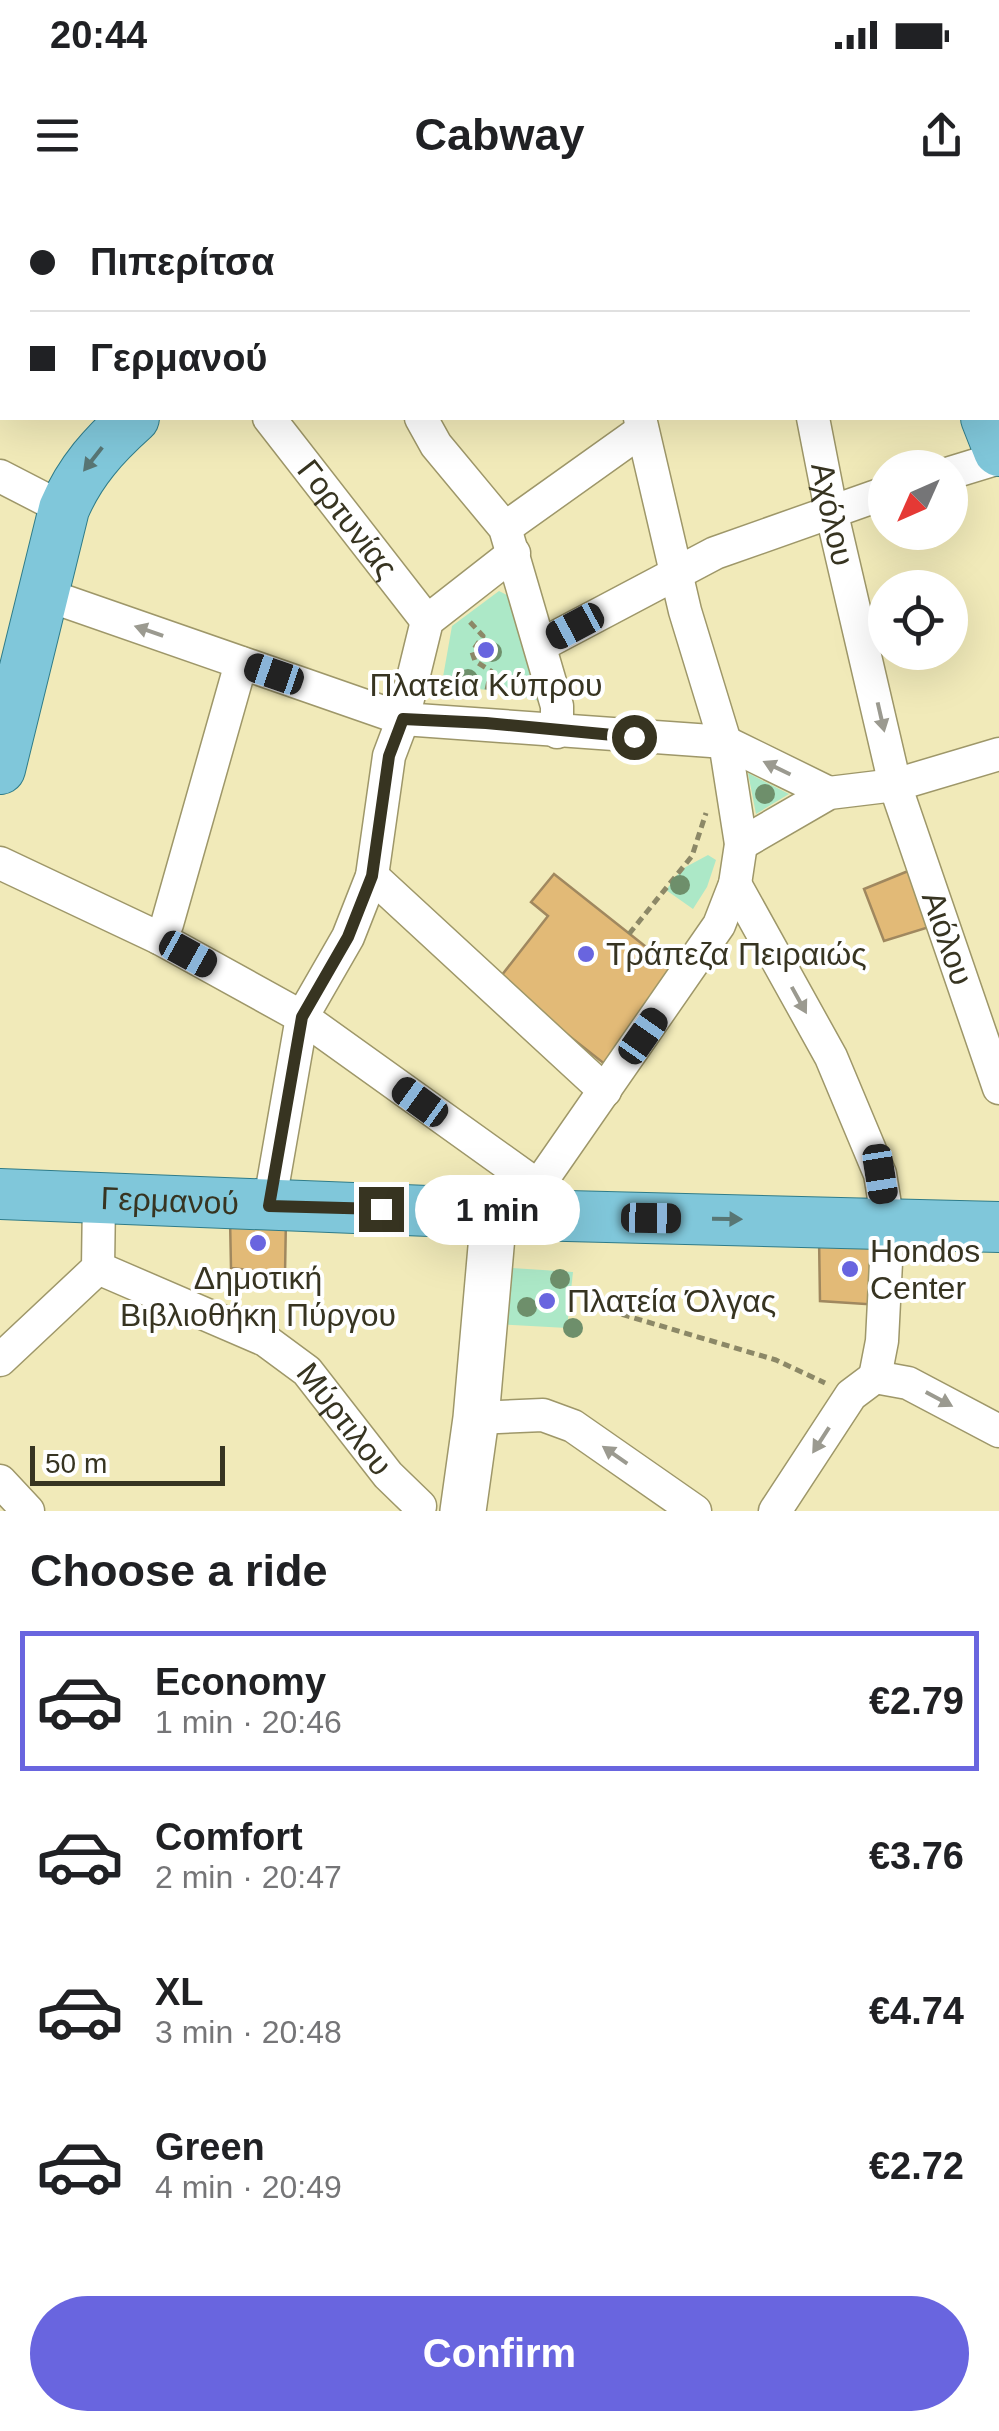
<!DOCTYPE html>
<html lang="en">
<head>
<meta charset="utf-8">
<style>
	:root { --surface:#fff; --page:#f2f2f2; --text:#202124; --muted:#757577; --line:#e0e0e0; --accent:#6965df }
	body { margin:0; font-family:Helvetica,sans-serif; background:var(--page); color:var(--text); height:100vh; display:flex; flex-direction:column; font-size:38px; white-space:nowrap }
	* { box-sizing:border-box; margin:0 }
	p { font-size:32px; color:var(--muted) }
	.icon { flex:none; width:55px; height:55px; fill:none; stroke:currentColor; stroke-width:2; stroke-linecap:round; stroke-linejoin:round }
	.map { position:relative; height:1311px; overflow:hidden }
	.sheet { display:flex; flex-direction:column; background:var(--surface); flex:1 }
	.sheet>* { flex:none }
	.hud { position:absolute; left:0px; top:0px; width:1000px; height:220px; box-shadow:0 10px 40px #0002; display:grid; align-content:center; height:220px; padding:0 30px; background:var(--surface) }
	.needle { width:65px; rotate:225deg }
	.fabs { position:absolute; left:868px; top:250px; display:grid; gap:20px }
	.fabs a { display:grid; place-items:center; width:100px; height:100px; border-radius:50%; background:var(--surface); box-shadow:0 10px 40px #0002; font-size:50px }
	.scale { position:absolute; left:30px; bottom:25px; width:195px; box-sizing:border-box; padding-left:10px; border:5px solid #373421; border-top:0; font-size:28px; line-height:35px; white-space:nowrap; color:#373421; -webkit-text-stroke:8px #fff; paint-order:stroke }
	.end { position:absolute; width:45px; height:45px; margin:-22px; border:12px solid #373421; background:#fff; box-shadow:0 0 0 5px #fff }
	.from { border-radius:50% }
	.bubble { position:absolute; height:70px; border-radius:35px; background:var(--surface); box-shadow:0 10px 40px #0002; font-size:32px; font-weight:700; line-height:70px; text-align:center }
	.car { position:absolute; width:30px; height:60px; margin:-30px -15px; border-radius:12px; box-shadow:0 0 8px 2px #0007; background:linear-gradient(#222 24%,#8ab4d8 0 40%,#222 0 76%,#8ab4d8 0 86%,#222 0) }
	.hud b { display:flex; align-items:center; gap:35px; height:95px; font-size:38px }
	.hud b+b { border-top:2px solid var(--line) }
	.hud i { width:25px; height:25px; background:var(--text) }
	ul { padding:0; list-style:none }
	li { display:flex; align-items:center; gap:30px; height:140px; margin:0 20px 15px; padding:0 10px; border:5px solid transparent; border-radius:0px }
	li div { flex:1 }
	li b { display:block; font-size:38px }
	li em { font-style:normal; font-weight:700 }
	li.selected { border-color:var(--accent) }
	li>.icon { width:90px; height:90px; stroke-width:1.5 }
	h2 { padding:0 30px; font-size:45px; line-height:120px }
	.action { display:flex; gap:20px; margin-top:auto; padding:20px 30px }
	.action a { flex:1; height:115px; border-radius:60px; background:var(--accent); color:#fff; font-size:40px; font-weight:700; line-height:115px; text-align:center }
	.status { display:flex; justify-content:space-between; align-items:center; height:70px; padding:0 50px; background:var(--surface); direction:ltr }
	.status svg { height:28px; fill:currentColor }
	header { display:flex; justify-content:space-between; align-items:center; height:130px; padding:0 30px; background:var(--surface); font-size:45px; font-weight:700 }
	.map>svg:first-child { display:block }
	.green { fill:#ace8c7 }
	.building { fill:#e2ba77; stroke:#a0885f; stroke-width:2.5 }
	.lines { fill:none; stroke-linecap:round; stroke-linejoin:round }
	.street-casing { stroke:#9e9769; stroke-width:35 }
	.secondary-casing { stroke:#9e9769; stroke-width:48 }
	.primary-casing { stroke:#2f7c89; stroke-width:52 }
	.path { stroke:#8c8867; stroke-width:5; stroke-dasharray:8 5; stroke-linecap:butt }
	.street { stroke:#fff; stroke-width:32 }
	.secondary { stroke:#fff; stroke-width:45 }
	.primary { stroke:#80c7da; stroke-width:50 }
	.tree { fill:#6e8f6b }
	.oneway { fill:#587674 }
	.oneway2 { fill:#9b9a90 }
	.route { stroke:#373421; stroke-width:12 }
	.poi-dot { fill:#6965df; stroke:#fff; stroke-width:4 }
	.labels { text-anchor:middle; stroke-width:8; stroke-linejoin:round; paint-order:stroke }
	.street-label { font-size:32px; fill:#373421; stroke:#fff }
	.poi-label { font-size:32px; fill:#373421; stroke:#fff; text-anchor:start }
</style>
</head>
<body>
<div class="status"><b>20:44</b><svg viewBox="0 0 49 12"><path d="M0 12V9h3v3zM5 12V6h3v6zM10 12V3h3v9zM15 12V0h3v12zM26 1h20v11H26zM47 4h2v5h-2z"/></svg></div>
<header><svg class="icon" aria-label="menu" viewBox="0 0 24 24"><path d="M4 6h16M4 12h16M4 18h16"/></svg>Cabway<svg class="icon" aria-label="share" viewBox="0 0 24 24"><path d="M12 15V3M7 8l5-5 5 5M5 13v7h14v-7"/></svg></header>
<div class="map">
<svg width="999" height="1311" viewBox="0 0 999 1311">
	<rect width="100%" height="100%" fill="#f1eab9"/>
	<!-- green -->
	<path class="green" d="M499,391L509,396L542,501C529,500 521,495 509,493C484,488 464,491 443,477L452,426Z
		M748,573L789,594L756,614Z
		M708,655L716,660L707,687L693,709L666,690L682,669Z
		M498,1067L573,1072L567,1128L497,1124Z"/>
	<!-- building -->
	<path class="building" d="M918,667L939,724L884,741L864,689Z
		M554,674L679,773L606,865L498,780L548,716L531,702Z
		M286,1017L285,1074L231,1068L230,1018Z
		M819,1036L880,1037V1105L820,1101Z"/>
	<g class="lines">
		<!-- street casing -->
		<g class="street-casing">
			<g id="street">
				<path d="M246,0L248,2"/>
				<path d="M717,0L719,2"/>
				<path d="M303,2L304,0"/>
				<path d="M528,2L532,0"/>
				<path d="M0,102L2,100"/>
				<path id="s1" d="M269,218L427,421"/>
				<path d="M421,218L436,245L505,328L557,506V532"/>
				<path id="s2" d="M813,218L831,310L895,585L999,888"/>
				<path d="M950,273L999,258"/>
				<path d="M0,276L64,309"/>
				<path d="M505,328L641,231"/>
				<path d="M41,393L403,519L725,542L829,593"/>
				<path d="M541,445L715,353L885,293"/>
				<path d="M741,644L829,593L895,585L999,554"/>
				<path d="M0,663L159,738L302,817L538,986"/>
				<path d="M372,676L605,891"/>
				<path d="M735,684L831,857L880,974L888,1023L882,1141L875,1177"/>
				<path d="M159,738L167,724L241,463"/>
				<path d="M269,1006L302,817L348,737L372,676L389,556L403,519L427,421L514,353"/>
				<path d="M528,1015L538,986L719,725L735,684L741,644L725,542L685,411L640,218"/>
				<path id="s3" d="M98,1068L265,1140L307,1171L388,1275L420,1306"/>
				<path d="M0,1160L98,1068L99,999"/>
				<path d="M875,1177L908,1183L999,1231"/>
				<path d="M476,1218L543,1215L573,1226L695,1311"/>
				<path d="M0,1281L28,1311"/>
				<path d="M775,1311L851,1195L875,1177"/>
			</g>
		</g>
		<!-- secondary casing -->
		<g class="secondary-casing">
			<path id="secondary" d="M463,1311L476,1218L494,1013"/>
		</g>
		<!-- primary casing -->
		<g class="primary-casing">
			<g id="primary">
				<path d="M96,0L98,2"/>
				<path d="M887,0L888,2"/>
				<path d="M986,218L999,251"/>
				<path d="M0,569L64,309C80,271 104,245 134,218"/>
				<path id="s4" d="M0,994L528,1015L999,1027"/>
			</g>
		</g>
		<!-- path -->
		<path class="path" d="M470,422L483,436L472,452L475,461L491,471L487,490
			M629,734L692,656L706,613
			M597,1107L776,1160L825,1183"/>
		<!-- street -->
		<use href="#street" class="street"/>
		<!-- secondary -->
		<use href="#secondary" class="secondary"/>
		<!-- primary -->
		<use href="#primary" class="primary"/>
	</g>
	<!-- trees -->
	<g class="tree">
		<circle cx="492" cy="452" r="10"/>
		<circle cx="468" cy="479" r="10"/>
		<circle cx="525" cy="486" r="10"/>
		<circle cx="765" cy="594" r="10"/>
		<circle cx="680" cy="685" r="10"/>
		<circle cx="560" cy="1079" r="10"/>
		<circle cx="527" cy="1107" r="10"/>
		<circle cx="573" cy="1128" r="10"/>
	</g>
	<!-- one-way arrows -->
	<defs><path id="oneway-solid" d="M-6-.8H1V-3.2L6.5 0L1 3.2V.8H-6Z" transform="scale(2.5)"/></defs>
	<g class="oneway">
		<use href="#oneway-solid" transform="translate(93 259) rotate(128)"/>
		<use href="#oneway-solid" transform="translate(727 1019) rotate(1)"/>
	</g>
	<g class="oneway2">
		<use href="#oneway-solid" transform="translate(149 431) rotate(-161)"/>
		<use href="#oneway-solid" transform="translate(881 517) rotate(77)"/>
		<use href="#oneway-solid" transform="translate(777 568) rotate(-154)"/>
		<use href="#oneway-solid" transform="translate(799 800) rotate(61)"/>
		<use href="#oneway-solid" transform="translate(939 1199) rotate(28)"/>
		<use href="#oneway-solid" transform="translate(821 1240) rotate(123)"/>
		<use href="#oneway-solid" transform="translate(615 1255) rotate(-145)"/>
	</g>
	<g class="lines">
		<!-- route -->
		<path class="route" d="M381,1009L269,1006L302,817L348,737L372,676L389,556L403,519L486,523L634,537"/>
	</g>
	<!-- markers -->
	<g class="poi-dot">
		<circle cx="486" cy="450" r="10"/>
		<circle cx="586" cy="754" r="10"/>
		<circle cx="258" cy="1043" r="10"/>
		<circle cx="850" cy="1069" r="10"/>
		<circle cx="547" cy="1101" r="10"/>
	</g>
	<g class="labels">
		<!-- street labels -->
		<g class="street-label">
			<text dy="11" stroke="none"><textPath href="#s2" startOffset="98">Αχόλου</textPath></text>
			<text dy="11" stroke="none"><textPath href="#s1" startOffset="128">Γορτυνίας</textPath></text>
			<text dy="11" stroke="none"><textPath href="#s2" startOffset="538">Αιόλου</textPath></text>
			<text dy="11" stroke="none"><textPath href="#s4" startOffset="170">Γερμανού</textPath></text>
			<text dy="11" stroke="none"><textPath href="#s3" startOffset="295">Μύρτιλου</textPath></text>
		</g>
		<!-- poi labels -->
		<g class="poi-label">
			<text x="486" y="496" text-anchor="middle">Πλατεία Κύπρου</text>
			<text x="606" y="765">Τράπεζα Πειραιώς</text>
			<text x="870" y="1062">Hondos<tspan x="870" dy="37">Center</tspan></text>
			<text x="258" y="1089" text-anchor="middle">Δημοτική<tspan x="258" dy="37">Βιβλιοθήκη Πύργου</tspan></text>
			<text x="567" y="1112">Πλατεία Όλγας</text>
		</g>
	</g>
</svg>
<div class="fabs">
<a><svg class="needle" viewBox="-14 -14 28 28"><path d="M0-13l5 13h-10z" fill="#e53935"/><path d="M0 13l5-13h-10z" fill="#757577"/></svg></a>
<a><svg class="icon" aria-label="locate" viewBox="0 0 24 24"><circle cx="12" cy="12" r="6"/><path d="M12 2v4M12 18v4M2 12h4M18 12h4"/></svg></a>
</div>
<div class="scale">50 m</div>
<i class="end from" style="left:634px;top:537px"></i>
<i class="end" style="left:381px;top:1009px"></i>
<div class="bubble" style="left:415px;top:975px;width:165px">1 min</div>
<i class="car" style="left:575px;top:426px;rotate:242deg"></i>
<i class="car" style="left:274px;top:474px;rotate:289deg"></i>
<i class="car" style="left:188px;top:754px;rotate:119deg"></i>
<i class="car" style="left:643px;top:836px;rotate:35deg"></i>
<i class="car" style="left:420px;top:902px;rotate:306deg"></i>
<i class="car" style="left:880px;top:974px;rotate:171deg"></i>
<i class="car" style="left:651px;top:1018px;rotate:91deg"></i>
<div class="hud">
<b><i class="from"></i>Πιπερίτσα</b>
<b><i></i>Γερμανού</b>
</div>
</div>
<section class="sheet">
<h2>Choose a ride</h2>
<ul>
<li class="selected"><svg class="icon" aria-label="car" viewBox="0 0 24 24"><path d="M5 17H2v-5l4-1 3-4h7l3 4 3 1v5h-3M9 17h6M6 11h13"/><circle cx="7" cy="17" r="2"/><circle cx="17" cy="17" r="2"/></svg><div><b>Economy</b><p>1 min · 20:46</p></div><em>€2.79</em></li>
<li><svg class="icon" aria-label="car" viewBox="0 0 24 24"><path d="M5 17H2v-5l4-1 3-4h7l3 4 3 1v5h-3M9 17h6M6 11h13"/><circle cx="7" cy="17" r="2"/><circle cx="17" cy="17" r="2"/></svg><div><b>Comfort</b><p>2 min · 20:47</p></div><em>€3.76</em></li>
<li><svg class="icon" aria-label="car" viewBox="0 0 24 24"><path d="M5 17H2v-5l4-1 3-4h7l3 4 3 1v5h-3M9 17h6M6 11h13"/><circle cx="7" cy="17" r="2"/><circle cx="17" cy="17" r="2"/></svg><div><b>XL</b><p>3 min · 20:48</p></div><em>€4.74</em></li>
<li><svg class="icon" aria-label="car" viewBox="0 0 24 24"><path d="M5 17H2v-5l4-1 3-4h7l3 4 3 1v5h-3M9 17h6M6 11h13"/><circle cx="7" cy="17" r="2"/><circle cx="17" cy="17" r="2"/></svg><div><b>Green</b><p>4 min · 20:49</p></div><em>€2.72</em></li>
</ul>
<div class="action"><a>Confirm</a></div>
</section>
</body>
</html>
